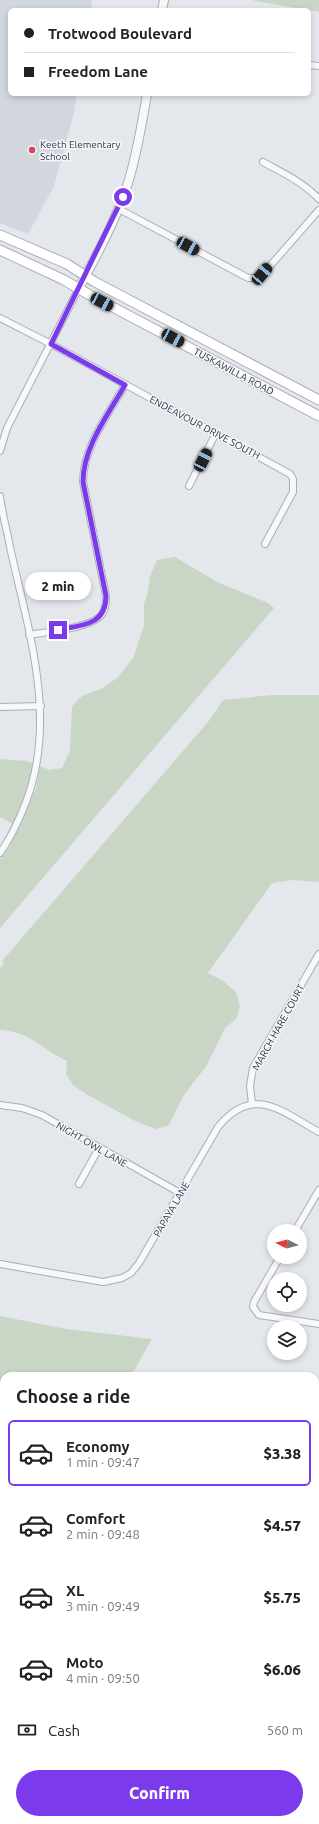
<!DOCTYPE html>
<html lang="en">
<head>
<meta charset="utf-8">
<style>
	:root { --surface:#fff; --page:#f2f2f2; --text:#222; --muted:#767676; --line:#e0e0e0; --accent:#7c3aed }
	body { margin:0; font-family:Ubuntu,sans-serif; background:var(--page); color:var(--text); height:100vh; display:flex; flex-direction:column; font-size:15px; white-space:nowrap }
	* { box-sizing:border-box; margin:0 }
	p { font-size:13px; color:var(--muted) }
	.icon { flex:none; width:22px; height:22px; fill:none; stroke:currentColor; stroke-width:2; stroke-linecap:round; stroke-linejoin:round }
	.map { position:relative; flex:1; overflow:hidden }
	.panel { position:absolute; left:0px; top:1372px; width:319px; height:452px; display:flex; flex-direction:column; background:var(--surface); border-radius:12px 12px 0 0; box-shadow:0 2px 6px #0003 }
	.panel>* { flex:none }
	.banner { position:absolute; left:8px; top:8px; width:303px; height:88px; border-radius:6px; box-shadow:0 2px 6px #0003; display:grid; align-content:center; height:88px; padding:0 16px; background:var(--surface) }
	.needle { width:26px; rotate:276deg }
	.controls { position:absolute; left:267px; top:1224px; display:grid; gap:8px }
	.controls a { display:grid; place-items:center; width:40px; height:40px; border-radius:50%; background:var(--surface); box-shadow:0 2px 6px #0003; font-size:20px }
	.end { position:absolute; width:18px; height:18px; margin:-9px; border:5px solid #7c3aed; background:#fff; box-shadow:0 0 0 2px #fff }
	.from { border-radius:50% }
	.bubble { position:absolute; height:28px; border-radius:14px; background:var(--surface); box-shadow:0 2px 6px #0003; font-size:13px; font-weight:800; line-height:28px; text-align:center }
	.car { position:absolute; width:12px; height:24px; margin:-12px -6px; border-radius:5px; box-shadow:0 0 3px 1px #0007; background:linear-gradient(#222 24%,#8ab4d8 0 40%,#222 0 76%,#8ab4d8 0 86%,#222 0) }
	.banner b { display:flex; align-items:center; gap:14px; height:38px; font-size:15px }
	.banner b+b { border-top:1px solid var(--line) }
	.banner i { width:10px; height:10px; background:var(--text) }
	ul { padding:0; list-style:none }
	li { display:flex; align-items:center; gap:12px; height:66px; margin:0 8px 6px; padding:0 8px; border:2px solid transparent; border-radius:6px }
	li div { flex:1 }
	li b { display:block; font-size:15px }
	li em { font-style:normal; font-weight:800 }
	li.active { border-color:var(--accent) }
	li>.icon { width:36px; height:36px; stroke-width:1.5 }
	h2 { padding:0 16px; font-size:18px; line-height:48px }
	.pay { display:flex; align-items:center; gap:10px; height:44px; padding:0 16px; font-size:15px }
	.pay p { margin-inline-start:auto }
	.primary-button { display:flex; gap:8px; margin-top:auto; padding:8px 16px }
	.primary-button a { flex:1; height:46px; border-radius:24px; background:var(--accent); color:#fff; font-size:16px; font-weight:800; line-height:46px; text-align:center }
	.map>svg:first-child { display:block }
	.built { fill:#d2d6de }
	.green { fill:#c9d6c5 }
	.water { fill:#9fb4cc }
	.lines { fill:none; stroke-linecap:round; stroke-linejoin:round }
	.minor-casing { stroke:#a9aeb7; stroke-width:8 }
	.tertiary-casing { stroke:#a9aeb7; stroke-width:10 }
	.secondary-casing { stroke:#a9aeb7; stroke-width:11 }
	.minor { stroke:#f7f8fa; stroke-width:6 }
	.tertiary { stroke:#f7f8fa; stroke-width:8 }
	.secondary { stroke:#fff; stroke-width:9 }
	.route { stroke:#7c3aed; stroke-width:5 }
	.poi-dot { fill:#d1495b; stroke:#f4f6f9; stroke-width:1.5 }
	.labels { text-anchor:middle; stroke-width:3; stroke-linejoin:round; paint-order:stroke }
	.poi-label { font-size:10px; fill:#2b3445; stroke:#f4f6f9; text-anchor:start }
	.street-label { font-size:10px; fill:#2b3445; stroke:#f4f6f9 }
</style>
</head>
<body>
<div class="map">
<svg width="319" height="1824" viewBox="0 0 319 1824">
	<rect width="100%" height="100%" fill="#e4e7ec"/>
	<!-- built -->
	<path class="built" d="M0,0H92L91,10H10V94H77L74,113L54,186L28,234L0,223Z"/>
	<!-- green -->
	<path class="green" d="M250,0H319V12Z
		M175,557L217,582L268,603L274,608L0,928V859L9,848L24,817L36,788L40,766L49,770L62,768L70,751L72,706L82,696L103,688L118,677L133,658L144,626V604L148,592L150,576L157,560Z
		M272,695H319V882L292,880L272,883L208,973L223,981L236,992L240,1007L236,1019L225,1028L207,1065L184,1095L169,1125L156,1129L135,1121L86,1094L73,1085L66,1074L67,1061C43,1050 29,1031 0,1030V968L4,963L2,961L208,722L223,700Z
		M0,759L27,761L33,763L28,786L13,824L0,817Z
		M0,1316L66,1329L152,1339L131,1376H4V1593L0,1600Z
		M4,1751V1820H49L47,1824H0V1754Z"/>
	<!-- water -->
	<path class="water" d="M315,1426L319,1430V1480L315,1477Z
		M0,1672L4,1677V1751L0,1754Z
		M185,1820H238L243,1824H183Z"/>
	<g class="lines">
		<!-- minor casing -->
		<g class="minor-casing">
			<path id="minor" d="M309,65L319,66
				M263,162C283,173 303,182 319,199
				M119,209L248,278H257L263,274L319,210
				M0,318L51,344L290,474L293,479V492L265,544
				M0,451L7,428L79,288
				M189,486L216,433
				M0,496C2,513 7,530 10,547C28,630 58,718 26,802C19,820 11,838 0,853
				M29,635C46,632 93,628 102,614C106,608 106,602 106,596L83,482C83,447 108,415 125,385
				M0,707L41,706
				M252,1104L250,1086L253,1068L319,954
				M0,1105L22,1108L42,1115L180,1193
				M79,1184L99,1148
				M295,1231L319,1190
				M280,1257L254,1302L253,1307L259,1315L319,1324
				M0,1264L103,1282L122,1278L131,1273L139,1263L218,1127C253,1084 281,1111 319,1132
				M315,1527L319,1528
				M315,1586L319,1581
				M315,1683L319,1688"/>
		</g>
		<!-- tertiary casing -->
		<g class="tertiary-casing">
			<path id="tertiary" d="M162,10L164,0
				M79,288C97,255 116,220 128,183C137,154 142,124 147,94"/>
		</g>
		<!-- secondary casing -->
		<g class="secondary-casing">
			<path id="secondary" d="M0,235L67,264L95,282L319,400
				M0,250L64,280L88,294L319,416"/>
		</g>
		<!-- minor -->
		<use href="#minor" class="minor"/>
		<!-- tertiary -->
		<use href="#tertiary" class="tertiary"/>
		<!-- secondary -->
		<use href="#secondary" class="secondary"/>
	</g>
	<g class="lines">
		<!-- route -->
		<path class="route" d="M58,630C81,625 106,626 106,596L83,482C83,447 108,415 125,385L51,344L123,197"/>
	</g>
	<!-- markers -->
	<circle class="poi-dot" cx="32" cy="150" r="4"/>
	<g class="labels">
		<!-- poi labels -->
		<g class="poi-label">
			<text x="40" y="148">Keeth Elementary<tspan x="40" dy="12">School</tspan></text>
		</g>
		<!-- street labels -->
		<g class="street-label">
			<text transform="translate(234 371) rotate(28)" y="4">TUSKAWILLA ROAD</text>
			<text transform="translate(205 427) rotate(28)" y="4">ENDEAVOUR DRIVE SOUTH</text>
			<text transform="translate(278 1027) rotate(-61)" y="4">MARCH HARE COURT</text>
			<text transform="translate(92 1144) rotate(30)" y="4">NIGHT OWL LANE</text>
			<text transform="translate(171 1209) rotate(-60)" y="4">PAPAYA LANE</text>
		</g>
	</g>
</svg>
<div class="controls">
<a><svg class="needle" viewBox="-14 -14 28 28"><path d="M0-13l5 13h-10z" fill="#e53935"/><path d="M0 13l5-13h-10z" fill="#767676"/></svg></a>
<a><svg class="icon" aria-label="locate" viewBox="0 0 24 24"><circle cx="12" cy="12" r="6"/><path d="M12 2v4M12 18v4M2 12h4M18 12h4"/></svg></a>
<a><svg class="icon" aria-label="layers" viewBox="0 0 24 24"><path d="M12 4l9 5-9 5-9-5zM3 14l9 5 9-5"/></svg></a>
</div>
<i class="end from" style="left:123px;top:197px"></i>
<i class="end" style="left:58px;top:630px"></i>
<div class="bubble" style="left:25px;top:572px;width:66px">2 min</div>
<i class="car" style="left:188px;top:246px;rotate:119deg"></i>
<i class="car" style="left:262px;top:274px;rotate:40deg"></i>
<i class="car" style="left:102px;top:302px;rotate:118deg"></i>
<i class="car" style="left:173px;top:338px;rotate:118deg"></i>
<i class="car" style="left:203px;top:460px;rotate:27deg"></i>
<div class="banner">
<b><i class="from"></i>Trotwood Boulevard</b>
<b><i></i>Freedom Lane</b>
</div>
<section class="panel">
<h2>Choose a ride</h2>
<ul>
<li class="active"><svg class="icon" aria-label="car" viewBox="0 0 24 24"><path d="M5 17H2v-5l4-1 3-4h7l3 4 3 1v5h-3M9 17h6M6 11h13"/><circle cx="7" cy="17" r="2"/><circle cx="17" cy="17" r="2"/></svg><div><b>Economy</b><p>1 min · 09:47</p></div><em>$3.38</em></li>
<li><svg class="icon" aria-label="car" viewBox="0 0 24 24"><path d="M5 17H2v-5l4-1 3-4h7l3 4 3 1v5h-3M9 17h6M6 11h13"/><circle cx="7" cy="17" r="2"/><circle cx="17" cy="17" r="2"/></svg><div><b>Comfort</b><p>2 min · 09:48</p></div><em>$4.57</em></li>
<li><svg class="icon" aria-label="car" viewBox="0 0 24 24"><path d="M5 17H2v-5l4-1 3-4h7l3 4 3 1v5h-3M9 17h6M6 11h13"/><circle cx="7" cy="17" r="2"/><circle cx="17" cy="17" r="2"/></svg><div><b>XL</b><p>3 min · 09:49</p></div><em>$5.75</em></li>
<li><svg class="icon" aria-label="car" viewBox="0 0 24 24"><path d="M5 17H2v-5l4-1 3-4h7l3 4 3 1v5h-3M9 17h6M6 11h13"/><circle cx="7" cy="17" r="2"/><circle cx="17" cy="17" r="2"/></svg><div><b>Moto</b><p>4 min · 09:50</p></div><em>$6.06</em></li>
</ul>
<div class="pay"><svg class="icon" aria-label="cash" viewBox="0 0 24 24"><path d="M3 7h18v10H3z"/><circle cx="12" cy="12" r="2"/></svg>Cash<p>560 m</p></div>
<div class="primary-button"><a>Confirm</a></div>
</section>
</div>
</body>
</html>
